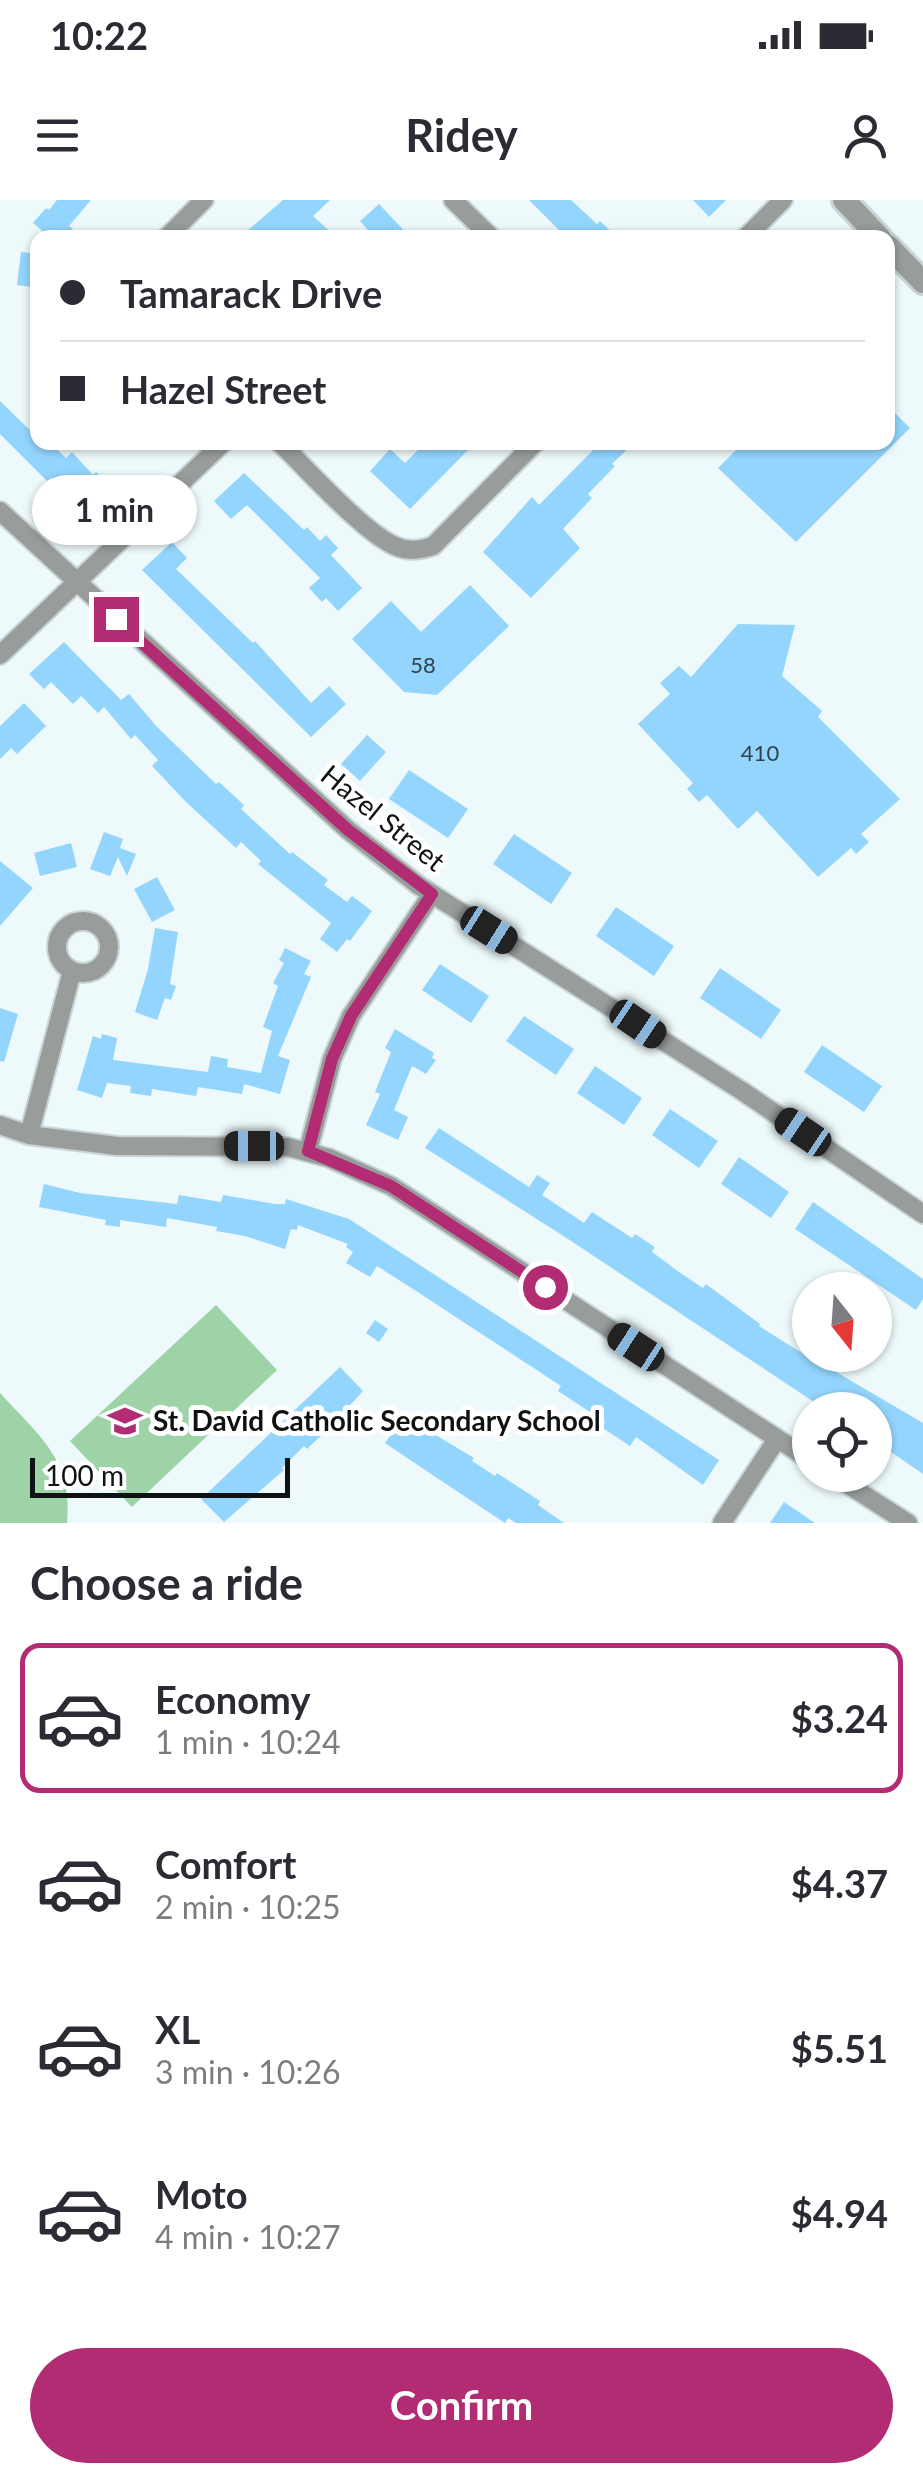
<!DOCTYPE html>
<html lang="en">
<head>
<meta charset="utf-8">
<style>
	:root { --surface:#fff; --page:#f2f2f3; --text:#2b2b33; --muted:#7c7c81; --line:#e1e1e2; --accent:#b12c73 }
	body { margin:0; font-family:Lato,sans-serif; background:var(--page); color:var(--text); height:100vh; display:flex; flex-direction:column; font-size:38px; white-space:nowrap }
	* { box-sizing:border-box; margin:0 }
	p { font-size:32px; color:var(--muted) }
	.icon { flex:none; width:55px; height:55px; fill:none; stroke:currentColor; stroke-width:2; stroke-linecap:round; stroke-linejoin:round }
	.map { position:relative; height:1323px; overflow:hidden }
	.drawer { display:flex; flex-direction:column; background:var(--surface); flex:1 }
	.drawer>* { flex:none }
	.guide { position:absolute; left:30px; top:30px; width:865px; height:220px; border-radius:20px; box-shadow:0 2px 8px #0004; display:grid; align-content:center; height:220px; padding:0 30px; background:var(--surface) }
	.needle { width:65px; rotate:163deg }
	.controls { position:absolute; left:792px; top:1072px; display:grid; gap:20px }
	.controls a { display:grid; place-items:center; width:100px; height:100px; border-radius:50%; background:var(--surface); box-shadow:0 2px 8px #0004; font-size:50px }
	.scale { position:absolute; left:30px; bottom:25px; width:260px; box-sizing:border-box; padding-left:10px; border:5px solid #0e1212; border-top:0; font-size:28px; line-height:35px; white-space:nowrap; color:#0e1212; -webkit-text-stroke:8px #fff; paint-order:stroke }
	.end { position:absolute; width:45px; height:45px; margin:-22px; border:12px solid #b12c73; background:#fff; box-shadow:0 0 0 5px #fff }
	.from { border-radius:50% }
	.bubble { position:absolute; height:70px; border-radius:35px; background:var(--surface); box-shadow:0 2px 8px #0004; font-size:32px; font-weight:700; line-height:70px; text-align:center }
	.car { position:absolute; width:30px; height:60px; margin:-30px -15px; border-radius:12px; box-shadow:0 0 8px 2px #0007; background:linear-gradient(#222 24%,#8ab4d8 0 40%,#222 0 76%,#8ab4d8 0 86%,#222 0) }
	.guide b { display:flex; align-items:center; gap:35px; height:95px; font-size:38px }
	.guide b+b { border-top:2px solid var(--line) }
	.guide i { width:25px; height:25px; background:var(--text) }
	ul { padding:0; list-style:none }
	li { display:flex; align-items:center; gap:30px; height:150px; margin:0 20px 15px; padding:0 10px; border:5px solid transparent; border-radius:20px }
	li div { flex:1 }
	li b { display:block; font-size:38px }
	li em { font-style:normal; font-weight:700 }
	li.selected { border-color:var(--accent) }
	li>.icon { width:90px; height:90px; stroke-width:1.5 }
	h2 { padding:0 30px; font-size:45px; line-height:120px }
	.cta { display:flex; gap:20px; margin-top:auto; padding:20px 30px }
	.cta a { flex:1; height:115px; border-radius:60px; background:var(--accent); color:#fff; font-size:40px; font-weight:700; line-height:115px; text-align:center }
	.status { display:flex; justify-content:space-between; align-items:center; height:70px; padding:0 50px; background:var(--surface); direction:ltr }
	.status svg { height:28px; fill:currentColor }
	header { display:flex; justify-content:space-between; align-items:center; height:130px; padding:0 30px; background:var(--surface); font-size:45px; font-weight:700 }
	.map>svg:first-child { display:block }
	.green { fill:#9ed2a7 }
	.building { fill:#94d5fe }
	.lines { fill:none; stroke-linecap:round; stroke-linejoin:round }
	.minor-casing { stroke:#c9d4d6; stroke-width:22 }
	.tertiary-casing { stroke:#c9d4d6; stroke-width:28 }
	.minor { stroke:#989d9c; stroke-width:18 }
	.tertiary { stroke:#989d9c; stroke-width:22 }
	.route { stroke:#b12c73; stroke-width:12 }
	.labels { text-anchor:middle; stroke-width:10; stroke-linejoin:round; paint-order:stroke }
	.number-label { font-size:22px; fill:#30434d }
	.street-label { font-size:28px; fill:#0e1212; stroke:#fff }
	.poi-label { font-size:28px; font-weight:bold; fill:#0e1212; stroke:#fff; text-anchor:start }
</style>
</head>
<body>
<div class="status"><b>10:22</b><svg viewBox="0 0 49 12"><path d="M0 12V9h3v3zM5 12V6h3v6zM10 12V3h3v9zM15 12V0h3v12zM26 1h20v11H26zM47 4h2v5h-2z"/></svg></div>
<header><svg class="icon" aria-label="menu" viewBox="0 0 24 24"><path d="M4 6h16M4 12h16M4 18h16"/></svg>Ridey<svg class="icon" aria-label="person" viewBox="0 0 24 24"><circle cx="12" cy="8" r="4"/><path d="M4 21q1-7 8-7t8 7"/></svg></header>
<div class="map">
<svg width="923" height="1323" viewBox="0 0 923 1323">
	<rect width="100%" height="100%" fill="#edf9fb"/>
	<!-- green -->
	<path class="green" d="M216,1105L277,1170L132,1307L70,1241Z
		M0,1193C39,1236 73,1259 67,1323H0Z"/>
	<!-- building -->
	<path class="building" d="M57,0H91L69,26L73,29L66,38H51L33,23L46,8L49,10Z
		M283,0H330L313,16L337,38H239Z
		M529,0H571L597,24L600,21L618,38H567Z
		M693,0H726L709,17Z
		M379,4L411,38H375L360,21Z
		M21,52L38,54V88L17,85Z
		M0,201L38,238V242L47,247L51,243L66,258L72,252L93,275L96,272L115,291L88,317L51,278L47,281L0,234Z
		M888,206L910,228L796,342L718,268L744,242H888Z
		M426,242H461L468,250L410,309L370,271L390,249L405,263Z
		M601,242H635L612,264L615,266L588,294L592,298L563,329L580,348L531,398L483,352L532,297L539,305Z
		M244,273L304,330L307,327L320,341L326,335L338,348L331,355L362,388L338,411L326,398L322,402L309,388L320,378L247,305L231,319L214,301Z
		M172,342L187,358L176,369L253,443L255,441L311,503L329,486L346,504L311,537L142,370Z
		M470,385L509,426L437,495L404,492L352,439L391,401L421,432Z
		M738,424L795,425L782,476L822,511L818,517L900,599L861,634L869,642L856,654L851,648L818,677L757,611L738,629L707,595L699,602L687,589L693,583L638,524L670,494L660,483L679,466L691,477Z
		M64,442L121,500L129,494L156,526L216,584L219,582L244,605L241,609L290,654L292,652L328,680L324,685L347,702L352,696L372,711L350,741L347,739L337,752L320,739L331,723L258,664L261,661L241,642L236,648L186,602L152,566L158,560L135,535L131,539L104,507L98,513L81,496L73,504L51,482L44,489L29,474Z
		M24,503L46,526L17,554L11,548L0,559V526Z
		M367,535L386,552L360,581L341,564Z
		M409,570L468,609L448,638L389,599Z
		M104,632L123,639L120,648L136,654L127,676L118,657L110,676L90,669Z
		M514,634L572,673L551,704L493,664Z
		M71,643L77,667L40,676L34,653Z
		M0,661L33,688L0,726Z
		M157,677L175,710L152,722L134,689Z
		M616,707L674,746L654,776L596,736Z
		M155,728L178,732L170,784L176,786L171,800L165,798L157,820L135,812L148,769Z
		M285,748L311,761L304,774L311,777L278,856L290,860L280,894L244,884L242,894L198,887L196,896L152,889L151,896L130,893L131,886L107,883L102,898L77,890L93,836L101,839L102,834L117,838L113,860L208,872L211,856L228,859L227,867L261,873L272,831L263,827L278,786L273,783L284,763L279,760Z
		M440,764L489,796L471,823L422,790Z
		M720,768L781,810L761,839L700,798Z
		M0,808L18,814L4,862L0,861Z
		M524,816L574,849L556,875L506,841Z
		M395,829L434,853L432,858L436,860L426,874L412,866L394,910L408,917L398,940L366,925L380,894L375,892L391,852L385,848Z
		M822,845L882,886L864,912L804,872Z
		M595,866L642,898L624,925L577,893Z
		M670,909L718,941L699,968L652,935Z
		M439,928L529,987L537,975L550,983L542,995L584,1023L592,1012L632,1038L635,1034L655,1047L652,1052L679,1072L703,1088L706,1084L760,1124L759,1126L805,1155H819L834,1164L831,1169L923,1223V1274L875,1241V1210H830L811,1200L565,1037L425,948Z
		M739,957L789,992L771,1018L721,984Z
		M44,984L80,993L177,1004L179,995L221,1002L223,995L275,1004H285L286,999L349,1019L719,1260L703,1285L636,1237L630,1246L601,1227L605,1222L558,1191L561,1186L413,1089L377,1066L370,1077L346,1063L353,1052L346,1047L348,1044L298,1025L297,1030L291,1029L285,1049L245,1036L216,1031L217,1027L167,1018L166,1027L120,1020V1027L105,1025L106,1020L39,1007Z
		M813,1002L923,1079V1099L916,1110L795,1029Z
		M375,1120L388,1129L379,1142L366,1133Z
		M340,1167L363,1191L330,1227L307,1249L304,1246L282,1268L284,1270L224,1322L201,1299Z
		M404,1216L474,1258L472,1261L495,1276L497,1273L540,1301L538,1305L564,1323H516L508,1318L505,1323L440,1280L385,1243Z
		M784,1302L815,1323H770Z"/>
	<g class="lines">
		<!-- minor casing -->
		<g class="minor-casing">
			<path id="minor" d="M453,0L492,38
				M166,38L204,0
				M745,38L783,0
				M279,242C307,269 363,332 395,346C408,352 420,350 433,346L536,242
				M0,311L348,630L418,685L742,891L923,1014
				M0,455L224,242
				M57 747a26 26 0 1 1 52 0a26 26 0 1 1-52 0Z
				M0,925L29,935L117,946L288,947L329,958L391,986L810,1260
				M29,935L72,771
				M308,951L332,859L351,816L432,694
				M833,1275L908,1323
				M722,1323L777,1239"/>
		</g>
		<!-- tertiary casing -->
		<g class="tertiary-casing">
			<path id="tertiary" d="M844,0L880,38
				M888,46L923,82"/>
		</g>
		<!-- minor -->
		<use href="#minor" class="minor"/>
		<!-- tertiary -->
		<use href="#tertiary" class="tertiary"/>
	</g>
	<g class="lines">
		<!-- route -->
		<path class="route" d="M116,419L348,630L432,694L351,816L332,859L308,951L391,986L545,1087"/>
	</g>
	<!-- icons -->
	<defs>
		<g id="school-bare" transform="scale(2.7)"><path d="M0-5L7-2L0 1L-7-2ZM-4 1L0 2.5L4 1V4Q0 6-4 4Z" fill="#b12c73" stroke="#fff" stroke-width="2.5" paint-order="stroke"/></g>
	</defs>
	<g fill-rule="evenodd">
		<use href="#school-bare" x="125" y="1221"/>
	</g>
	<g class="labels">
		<!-- number labels -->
		<g class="number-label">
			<text x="423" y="473">58</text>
			<text x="760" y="561">410</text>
		</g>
		<!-- street labels -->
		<g class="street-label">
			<text transform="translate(383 618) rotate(39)" y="10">Hazel Street</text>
		</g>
		<!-- poi labels -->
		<g class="poi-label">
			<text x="153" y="1231">St. David Catholic Secondary School</text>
		</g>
	</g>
</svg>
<div class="controls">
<a><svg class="needle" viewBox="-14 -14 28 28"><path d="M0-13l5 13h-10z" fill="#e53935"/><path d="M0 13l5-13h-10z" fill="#7c7c81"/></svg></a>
<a><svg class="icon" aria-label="locate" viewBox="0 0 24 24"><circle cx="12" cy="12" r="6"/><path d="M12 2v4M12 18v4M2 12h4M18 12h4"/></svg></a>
</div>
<div class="scale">100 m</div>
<i class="end from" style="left:545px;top:1087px"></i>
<i class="end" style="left:116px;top:419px"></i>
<div class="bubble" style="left:32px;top:275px;width:165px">1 min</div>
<i class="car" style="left:489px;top:730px;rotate:122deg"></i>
<i class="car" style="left:638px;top:824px;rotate:124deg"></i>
<i class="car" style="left:803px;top:932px;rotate:304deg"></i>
<i class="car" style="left:254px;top:946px;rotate:270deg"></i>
<i class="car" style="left:636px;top:1147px;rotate:303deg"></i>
<div class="guide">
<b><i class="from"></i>Tamarack Drive</b>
<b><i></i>Hazel Street</b>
</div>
</div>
<section class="drawer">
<h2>Choose a ride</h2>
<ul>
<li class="selected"><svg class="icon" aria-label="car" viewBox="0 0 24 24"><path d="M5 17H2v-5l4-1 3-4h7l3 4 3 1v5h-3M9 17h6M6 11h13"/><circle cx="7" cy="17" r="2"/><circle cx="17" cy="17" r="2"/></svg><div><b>Economy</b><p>1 min · 10:24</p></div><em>$3.24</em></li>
<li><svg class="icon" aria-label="car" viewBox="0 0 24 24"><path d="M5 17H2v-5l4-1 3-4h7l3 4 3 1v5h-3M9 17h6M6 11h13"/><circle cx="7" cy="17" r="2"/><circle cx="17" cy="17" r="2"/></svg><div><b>Comfort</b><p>2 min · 10:25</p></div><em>$4.37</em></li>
<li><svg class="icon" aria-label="car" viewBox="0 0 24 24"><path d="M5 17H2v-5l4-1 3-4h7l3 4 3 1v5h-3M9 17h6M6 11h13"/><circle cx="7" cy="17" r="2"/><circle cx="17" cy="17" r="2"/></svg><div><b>XL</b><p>3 min · 10:26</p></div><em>$5.51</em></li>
<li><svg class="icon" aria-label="car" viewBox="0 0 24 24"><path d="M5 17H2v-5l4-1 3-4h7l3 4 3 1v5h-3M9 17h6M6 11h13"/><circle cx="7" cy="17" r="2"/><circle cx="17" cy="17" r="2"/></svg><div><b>Moto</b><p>4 min · 10:27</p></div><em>$4.94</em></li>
</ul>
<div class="cta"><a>Confirm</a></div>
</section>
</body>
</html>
